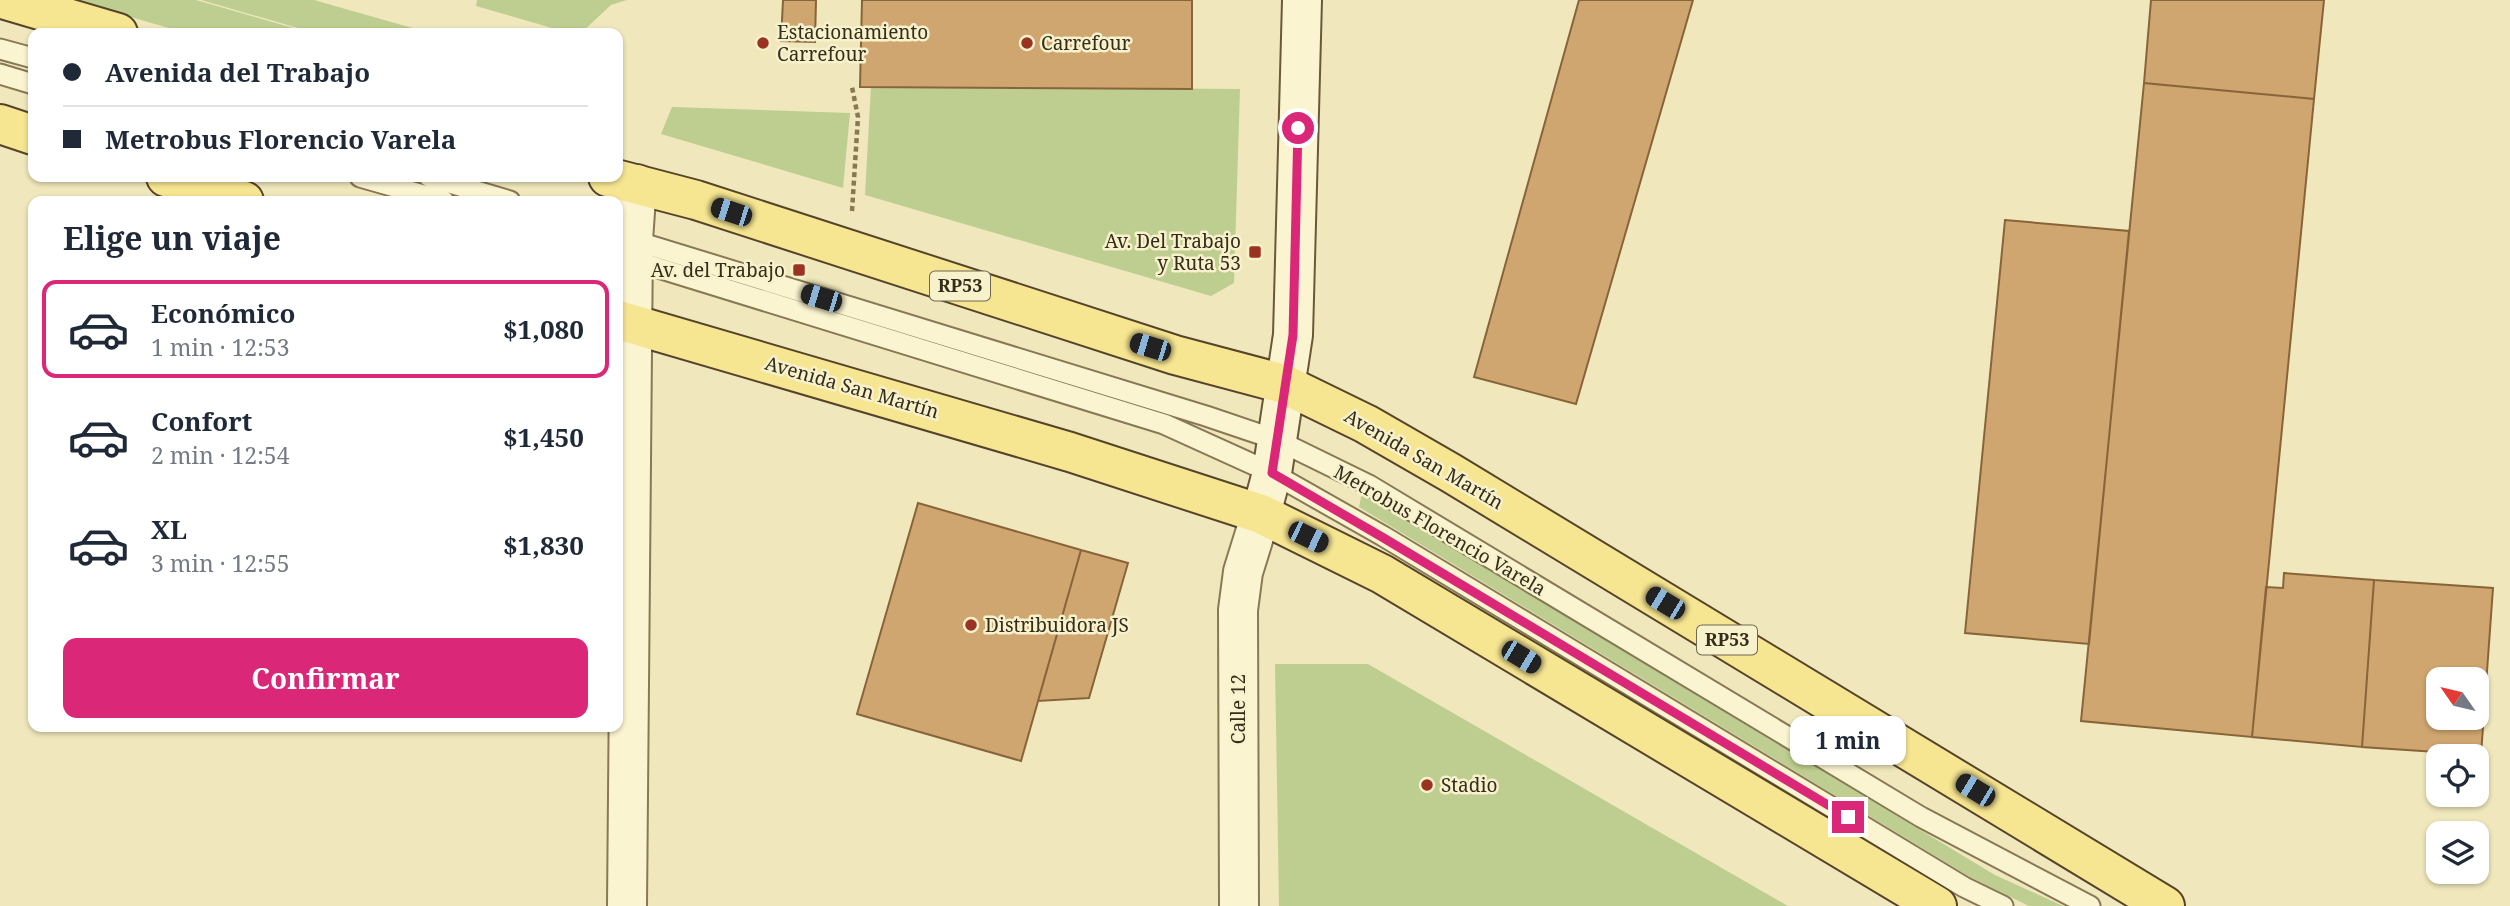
<!DOCTYPE html>
<html lang="es">
<head>
<meta charset="utf-8">
<style>
	:root { --surface:#fff; --page:#f2f2f3; --text:#1f2937; --muted:#747a83; --line:#e0e1e3; --accent:#db2777 }
	body { margin:0; font-family:"Noto Serif",serif; background:var(--page); color:var(--text); height:100vh; display:flex; flex-direction:column; font-size:26px; white-space:nowrap }
	* { box-sizing:border-box; margin:0 }
	p { font-size:23px; color:var(--muted) }
	.icon { flex:none; width:38px; height:38px; fill:none; stroke:currentColor; stroke-width:2; stroke-linecap:round; stroke-linejoin:round }
	.map { position:relative; flex:1; overflow:hidden }
	.sheet { position:absolute; left:28px; top:196px; width:595px; height:536px; display:flex; flex-direction:column; background:var(--surface); border-radius:14px; box-shadow:0 2px 5px #0004 }
	.sheet>* { flex:none }
	.guide { position:absolute; left:28px; top:28px; width:595px; height:154px; border-radius:14px; box-shadow:0 2px 5px #0004; display:grid; align-content:center; height:154px; padding:0 35px; background:var(--surface) }
	.needle { width:46px; rotate:304deg }
	.tools { position:absolute; left:2426px; top:667px; display:grid; gap:14px }
	.tools a { display:grid; place-items:center; width:63px; height:63px; border-radius:14px; background:var(--surface); box-shadow:0 2px 5px #0004; font-size:35px }
	.end { position:absolute; width:32px; height:32px; margin:-16px; border:9px solid #db2777; background:#fff; box-shadow:0 0 0 4px #fff }
	.from { border-radius:50% }
	.bubble { position:absolute; height:49px; border-radius:14px; background:var(--surface); box-shadow:0 2px 5px #0004; font-size:23px; font-weight:700; line-height:49px; text-align:center }
	.car { position:absolute; width:21px; height:42px; margin:-21px -10px; border-radius:9px; box-shadow:0 0 5px 2px #0007; background:linear-gradient(#222 24%,#8ab4d8 0 40%,#222 0 76%,#8ab4d8 0 86%,#222 0) }
	.guide b { display:flex; align-items:center; gap:24px; height:66px; font-size:26px }
	.guide b+b { border-top:2px solid var(--line) }
	.guide i { width:18px; height:18px; background:var(--text) }
	ul { padding:0; list-style:none }
	li { display:flex; align-items:center; gap:21px; height:98px; margin:0 14px 10px; padding:0 21px; border:4px solid transparent; border-radius:14px }
	li div { flex:1 }
	li b { display:block; font-size:26px }
	li em { font-style:normal; font-weight:700 }
	li.selected { border-color:var(--accent) }
	li>.icon { width:63px; height:63px; stroke-width:1.5 }
	h2 { padding:0 35px; font-size:32px; line-height:84px }
	.button { display:flex; gap:14px; margin-top:auto; padding:14px 35px }
	.button a { flex:1; height:80px; border-radius:14px; background:var(--accent); color:#fff; font-size:28px; font-weight:700; line-height:80px; text-align:center }
	.map>svg:first-child { display:block }
	.green { fill:#bece90 }
	.building { fill:#d0a670; stroke:#88643a; stroke-width:2; fill-rule:evenodd }
	.lines { fill:none; stroke-linecap:round; stroke-linejoin:round }
	.service-casing { stroke:#887855; stroke-width:23 }
	.minor-casing { stroke:#887855; stroke-width:42 }
	.secondary-casing { stroke:#6a5839; stroke-width:42 }
	.primary-casing { stroke:#55442a; stroke-width:42 }
	.path { stroke:#887855; stroke-width:4.5; stroke-dasharray:5 3.5; stroke-linecap:butt }
	.service { stroke:#faf4d0; stroke-width:19 }
	.minor { stroke:#faf4d0; stroke-width:38 }
	.secondary { stroke:#faf4d0; stroke-width:38 }
	.primary { stroke:#f6e591; stroke-width:38 }
	.route { stroke:#db2777; stroke-width:9 }
	.poi-dot { fill:#9a3322; stroke:#f7f1cc; stroke-width:2.5 }
	.labels { text-anchor:middle; stroke-width:5; stroke-linejoin:round; paint-order:stroke }
	.shield { fill:#f7f1cc; stroke:#706750; stroke-width:2 }
	.shield-label { font-size:18px; font-weight:bold; fill:#362c1b }
	.poi-label { font-size:19px; fill:#362c1b; stroke:#f7f1cc; text-anchor:start }
	.street-label { font-size:19px; fill:#362c1b; stroke:#f7f1cc }
</style>
</head>
<body>
<div class="map">
<svg width="2510" height="906" viewBox="0 0 2510 906">
	<rect width="100%" height="100%" fill="#f0e8bc"/>
	<!-- green -->
	<path class="green" d="M72,0H196L311,33H186Z
		M201,0H314L430,33H315Z
		M477,0H627L611,5L581,33H569L476,6Z
		M871,86L1240,89L1234,283L1211,296L865,195Z
		M672,107L850,113L843,188L661,134Z
		M1362,493L1995,875L2063,906H2029L1970,877L1359,507Z
		M1275,664H1368L1788,906H1279Z"/>
	<!-- building -->
	<path class="building" d="M783,0H816L815,42L781,41Z
		M862,0H1192V89L860,87Z
		M1579,0H1693L1576,404L1474,377Z
		M2151,0H2324L2314,99L2144,83Z
		M2144,83L2314,99L2252,737L2081,721Z
		M2005,220L2129,231L2089,644L1965,633Z
		M918,503L1081,550L1021,761L857,714Z
		M1081,550L1128,563L1089,698L1038,701Z
		M2284,573L2374,580L2362,747L2252,737L2266,587L2283,588Z
		M2374,580L2493,588L2481,755L2362,747ZM2438,679H2476V718H2438Z"/>
	<g class="lines">
		<!-- service casing -->
		<g class="service-casing">
			<path id="service" d="M0,49L33,58
				M0,74L33,84
				M360,177L444,201
				M429,177L510,201
				M629,239L1206,416L1277,440L1369,485L1921,817L2090,906
				M629,259L1164,424L1272,473L1383,536L1964,887L2003,906"/>
		</g>
		<!-- minor casing -->
		<g class="minor-casing">
			<path id="minor" d="M627,906L633,240L637,184
				M1239,906L1238,610L1243,572L1261,514"/>
		</g>
		<!-- secondary casing -->
		<g class="secondary-casing">
			<path id="secondary" d="M1261,514L1272,473L1293,335L1302,0"/>
		</g>
		<!-- primary casing -->
		<g class="primary-casing">
			<path id="primary" d="M6,0L118,33
				M0,124L33,135
				M166,177L244,201
				M608,177L696,200L1175,355L1284,384L1366,424L1451,473L2165,906
				M618,320L1070,452L1261,514L1382,574L1937,906"/>
		</g>
		<!-- path -->
		<path class="path" d="M852,211L858,117L852,87"/>
		<!-- service -->
		<use href="#service" class="service"/>
		<!-- minor -->
		<use href="#minor" class="minor"/>
		<!-- secondary -->
		<use href="#secondary" class="secondary"/>
		<!-- primary -->
		<use href="#primary" class="primary"/>
	</g>
	<g class="lines">
		<!-- route -->
		<path class="route" d="M1298,128L1293,335L1272,473L1382,537L1848,817"/>
	</g>
	<!-- markers -->
	<g class="poi-dot">
		<circle cx="763" cy="43" r="7"/>
		<circle cx="1027" cy="43" r="7"/>
		<rect x="1248" y="245" width="14" height="14" rx="3.5"/>
		<rect x="792" y="263" width="14" height="14" rx="3.5"/>
		<circle cx="971" cy="625" r="7"/>
		<circle cx="1427" cy="785" r="7"/>
	</g>
	<g class="labels">
		<!-- shield labels -->
		<g class="shield">
			<rect x="930" y="271.5" width="60" height="29" rx="5"/>
			<rect x="1697" y="625.5" width="60" height="29" rx="5"/>
		</g>
		<g class="shield-label">
			<text x="960" y="292">RP53</text>
			<text x="1727" y="646">RP53</text>
		</g>
		<!-- poi labels -->
		<g class="poi-label">
			<text x="777" y="39">Estacionamiento<tspan x="777" dy="22">Carrefour</tspan></text>
			<text x="1041" y="50">Carrefour</text>
			<text x="1241" y="248" text-anchor="end">Av. Del Trabajo<tspan x="1241" dy="22">y Ruta 53</tspan></text>
			<text x="785" y="277" text-anchor="end">Av. del Trabajo</text>
			<text x="985" y="632">Distribuidora JS</text>
			<text x="1441" y="792">Stadio</text>
		</g>
		<!-- street labels -->
		<g class="street-label">
			<text transform="translate(852 387) rotate(16)" y="7">Avenida San Martín</text>
			<text transform="translate(1424 459) rotate(30)" y="7">Avenida San Martín</text>
			<text transform="translate(1440 530) rotate(30)" y="7">Metrobus Florencio Varela</text>
			<text transform="translate(1238 709) rotate(-90)" y="7">Calle 12</text>
		</g>
	</g>
</svg>
<div class="tools">
<a><svg class="needle" viewBox="-14 -14 28 28"><path d="M0-13l5 13h-10z" fill="#e53935"/><path d="M0 13l5-13h-10z" fill="#747a83"/></svg></a>
<a><svg class="icon" aria-label="locate" viewBox="0 0 24 24"><circle cx="12" cy="12" r="6"/><path d="M12 2v4M12 18v4M2 12h4M18 12h4"/></svg></a>
<a><svg class="icon" aria-label="layers" viewBox="0 0 24 24"><path d="M12 4l9 5-9 5-9-5zM3 14l9 5 9-5"/></svg></a>
</div>
<i class="end from" style="left:1298px;top:128px"></i>
<i class="end" style="left:1848px;top:817px"></i>
<div class="bubble" style="left:1790px;top:716px;width:116px">1 min</div>
<i class="car" style="left:731px;top:212px;rotate:288deg"></i>
<i class="car" style="left:821px;top:298px;rotate:287deg"></i>
<i class="car" style="left:1150px;top:347px;rotate:287deg"></i>
<i class="car" style="left:1308px;top:537px;rotate:116deg"></i>
<i class="car" style="left:1665px;top:603px;rotate:301deg"></i>
<i class="car" style="left:1521px;top:657px;rotate:121deg"></i>
<i class="car" style="left:1975px;top:790px;rotate:301deg"></i>
<div class="guide">
<b><i class="from"></i>Avenida del Trabajo</b>
<b><i></i>Metrobus Florencio Varela</b>
</div>
<section class="sheet">
<h2>Elige un viaje</h2>
<ul>
<li class="selected"><svg class="icon" aria-label="car" viewBox="0 0 24 24"><path d="M5 17H2v-5l4-1 3-4h7l3 4 3 1v5h-3M9 17h6M6 11h13"/><circle cx="7" cy="17" r="2"/><circle cx="17" cy="17" r="2"/></svg><div><b>Económico</b><p>1 min · 12:53</p></div><em>$1,080</em></li>
<li><svg class="icon" aria-label="car" viewBox="0 0 24 24"><path d="M5 17H2v-5l4-1 3-4h7l3 4 3 1v5h-3M9 17h6M6 11h13"/><circle cx="7" cy="17" r="2"/><circle cx="17" cy="17" r="2"/></svg><div><b>Confort</b><p>2 min · 12:54</p></div><em>$1,450</em></li>
<li><svg class="icon" aria-label="car" viewBox="0 0 24 24"><path d="M5 17H2v-5l4-1 3-4h7l3 4 3 1v5h-3M9 17h6M6 11h13"/><circle cx="7" cy="17" r="2"/><circle cx="17" cy="17" r="2"/></svg><div><b>XL</b><p>3 min · 12:55</p></div><em>$1,830</em></li>
</ul>
<div class="button"><a>Confirmar</a></div>
</section>
</div>
</body>
</html>
